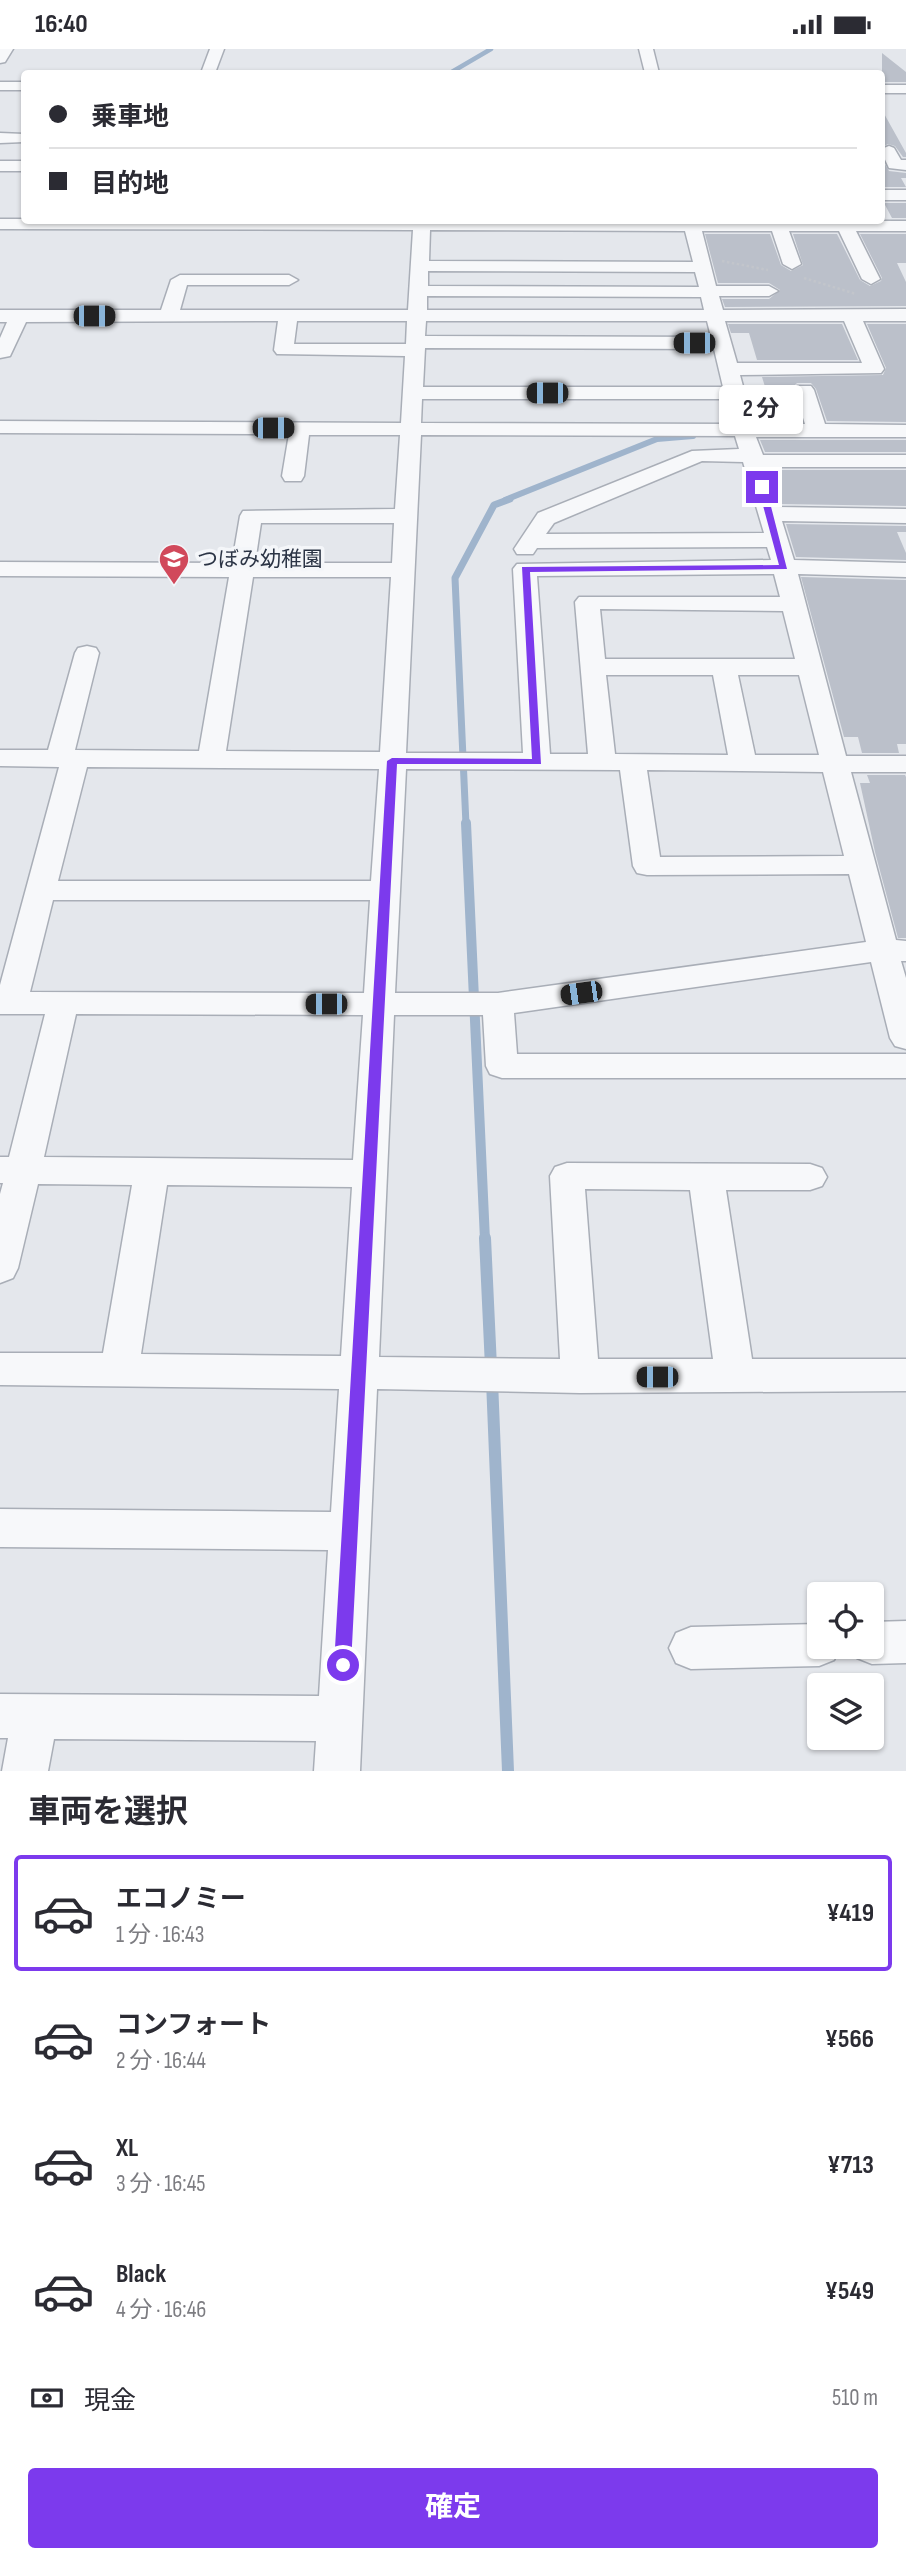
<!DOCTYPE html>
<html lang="ja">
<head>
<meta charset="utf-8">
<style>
	:root { --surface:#fff; --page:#f7f7f7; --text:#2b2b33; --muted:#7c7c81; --line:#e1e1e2; --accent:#7c3aed }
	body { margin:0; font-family:"Sofia Sans Condensed","Noto Sans JP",sans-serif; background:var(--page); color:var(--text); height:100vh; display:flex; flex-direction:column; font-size:26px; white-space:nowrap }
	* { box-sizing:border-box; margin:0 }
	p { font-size:23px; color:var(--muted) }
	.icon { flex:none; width:38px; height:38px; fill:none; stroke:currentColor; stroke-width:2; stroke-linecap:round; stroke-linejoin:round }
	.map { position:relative; height:1722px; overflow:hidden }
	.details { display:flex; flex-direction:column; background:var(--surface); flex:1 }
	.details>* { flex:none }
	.top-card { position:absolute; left:21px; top:21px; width:864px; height:154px; border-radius:7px; box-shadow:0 2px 5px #0004; display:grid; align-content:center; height:154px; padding:0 28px; background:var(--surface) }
	.fabs { position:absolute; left:807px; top:1533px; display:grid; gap:14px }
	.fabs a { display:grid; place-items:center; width:77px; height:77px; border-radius:7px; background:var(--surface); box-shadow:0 2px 5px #0004; font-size:35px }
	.end { position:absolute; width:32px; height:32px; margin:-16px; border:9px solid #7c3aed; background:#fff; box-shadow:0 0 0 4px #fff }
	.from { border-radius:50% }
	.bubble { position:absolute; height:49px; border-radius:7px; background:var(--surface); box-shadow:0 2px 5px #0004; font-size:23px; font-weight:700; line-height:49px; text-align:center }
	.car { position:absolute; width:21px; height:42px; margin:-21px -10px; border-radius:9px; box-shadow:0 0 5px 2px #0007; background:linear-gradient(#222 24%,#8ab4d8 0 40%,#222 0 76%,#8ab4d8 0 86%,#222 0) }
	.top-card b { display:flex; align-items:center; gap:24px; height:66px; font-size:26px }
	.top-card b+b { border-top:2px solid var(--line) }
	.top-card i { width:18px; height:18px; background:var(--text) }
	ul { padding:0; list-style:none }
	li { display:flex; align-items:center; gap:21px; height:116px; margin:0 14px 10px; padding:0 14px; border:4px solid transparent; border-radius:7px }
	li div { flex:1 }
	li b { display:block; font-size:26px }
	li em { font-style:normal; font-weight:700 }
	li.current { border-color:var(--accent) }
	li>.icon { width:63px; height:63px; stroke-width:1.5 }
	h2 { padding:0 28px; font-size:32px; line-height:84px }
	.pay { display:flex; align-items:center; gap:18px; height:77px; padding:0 28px; font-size:26px }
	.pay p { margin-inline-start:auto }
	.primary-button { display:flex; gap:14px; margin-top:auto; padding:14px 28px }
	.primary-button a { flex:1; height:80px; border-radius:7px; background:var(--accent); color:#fff; font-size:28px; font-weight:700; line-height:80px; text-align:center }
	.status { display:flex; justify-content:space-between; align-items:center; height:49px; padding:0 35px; background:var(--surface); direction:ltr }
	.status svg { height:19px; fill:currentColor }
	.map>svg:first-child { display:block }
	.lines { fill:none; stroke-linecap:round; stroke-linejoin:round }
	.stream-far4 { stroke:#9fb4cc; stroke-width:4.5 }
	.stream-far3 { stroke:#9fb4cc; stroke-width:6 }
	.stream-far2 { stroke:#9fb4cc; stroke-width:7 }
	.stream-far1 { stroke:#9fb4cc; stroke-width:10 }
	.stream { stroke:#9fb4cc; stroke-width:12 }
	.building { fill:#bbc0ca }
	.minor-casing { stroke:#a9aeb7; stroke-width:3 }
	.path { stroke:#c2c5cb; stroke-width:2.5; stroke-dasharray:2.5 2.5; stroke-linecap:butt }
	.minor { fill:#f7f8fa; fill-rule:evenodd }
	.route { fill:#7c3aed }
	.labels { text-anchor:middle; stroke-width:7; stroke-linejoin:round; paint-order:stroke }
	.far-poi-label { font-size:21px; fill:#2b3445; stroke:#f4f6f9; text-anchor:start }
</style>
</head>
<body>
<div class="status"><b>16:40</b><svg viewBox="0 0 49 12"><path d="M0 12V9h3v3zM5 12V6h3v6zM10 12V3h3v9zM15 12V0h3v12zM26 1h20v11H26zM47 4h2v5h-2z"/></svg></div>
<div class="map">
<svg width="906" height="1722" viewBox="0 0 906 1722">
	<rect width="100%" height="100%" fill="#e4e7ec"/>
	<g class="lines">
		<!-- stream-far4 -->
		<path class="stream-far4" d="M450,24L491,0"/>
		<!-- stream-far3 -->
		<path class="stream-far3" d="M505,451L657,390L693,387"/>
		<!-- stream-far2 -->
		<path class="stream-far2" d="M466,776L455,529L494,456L510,450"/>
		<!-- stream-far1 -->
		<path class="stream-far1" d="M466,774L485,1191"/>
		<!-- stream -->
		<path class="stream" d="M485,1189L491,1318
			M492,1332L508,1722"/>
	</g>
	<!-- building -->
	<path class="building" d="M882,4L906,23V33H882Z
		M882,61L906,104V108H903L895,97L888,95L882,98Z
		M882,110L889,122L906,124V129H901L906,138H882Z
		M884,154H906V169H892Z
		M705,185H770L781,216L791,222L803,216L793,185H837L860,231L870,237L881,232L882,229L860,185H906V214H897L906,233V257L725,258L722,250H769L780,241L769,234H718Z
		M728,275H842L858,311H757L749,284H731Z
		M867,275H906V373L827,372L816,340L811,334H797L792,339L801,372H755L747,341H766L762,328L883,326L886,319Z
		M760,391H906V403H765Z
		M770,421H906V457L780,455Z
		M786,475L906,477V483H897L906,504V511L796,508Z
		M801,528L906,531V695H897L899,704H862L858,688H844Z
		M867,726H905L906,728V889H898L875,803L860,734H870Z"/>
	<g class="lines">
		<!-- minor casing -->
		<g class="minor-casing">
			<path id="minor" d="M0,0H13L5,13L0,14Z
				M210,0H224L215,24H201Z
				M639,0H653L659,24H645Z
				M0,33H24V41H0Z
				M882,36H906V44H882Z
				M0,84L24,85V93L0,94Z
				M889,97L894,99L901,111H906V121L889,119L882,104L884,99Z
				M0,112H24V122H0Z
				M882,141H906V151H882Z
				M0,170L906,172V182H856L880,230L871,235L862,230L839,182H789L801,215L792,220L783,215L772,182H702L716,237H769L778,242L769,247H719L723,261L906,260V272H863L884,320L881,324L740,326L753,375H805L794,341L797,337H811L814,341L825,375L906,376V388H756L763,406H906V418H766L778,458L906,460V474L782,472L794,511L906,514V528L798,525L846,707H906V723H851L896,891L906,892V912H901L906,929V1000L895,997L890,989L871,913L514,964L517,1005H906V1029H502L490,1025L486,1017L483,966H394L379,1308L560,1310L550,1127L555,1118L567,1114L810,1115L822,1119L827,1128L822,1137L810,1141H726L752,1310H906V1342L580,1344L377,1340L360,1722H314L316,1692L54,1690L48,1722H2L8,1689H0V1645L319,1647L328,1501L0,1498V1460L331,1463L339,1340L0,1336V1304H103L132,1136L38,1135L18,1219L13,1229L0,1234V1145L3,1134H0V1108H9L45,965H0V936L59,718L0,717V701H48L75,604L78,599L87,597L96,599L99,604L75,701L199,702L229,528L0,527V513L232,514L240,467L243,462L395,460L400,386H309L304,427L301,432H285L282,427L289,385L0,384V372L401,374L405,307L277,305L274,301L278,272L26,273L10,307L0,309V289L7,273H0V261H161L171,231L180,226H289L298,231L289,236H187L180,261H408L413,181L0,180ZM430,181L685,182L693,213L429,212ZM428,222L695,223L699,238L428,237ZM427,247L701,248L704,261H427ZM297,272H407L406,295H294ZM426,272H707L711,288L425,287ZM725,272H844L862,314H737ZM425,299L714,300L723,338H423ZM422,350H726L732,375L421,374ZM421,386L735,387L739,400L692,402L538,464L514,500L517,505H533L537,499L767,498L771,511L517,515L513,520L523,704H406ZM702,412L743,413L764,484L546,485L554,474ZM261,474H394L392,514H255ZM774,525L780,548H579L575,553L588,705H550L537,527ZM253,528H391L380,703L226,702ZM600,560L783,562L795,610H605ZM606,626H713L728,706L615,705ZM738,626H799L819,706H755ZM87,718L379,720L371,832H58ZM406,720L620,721L633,817L637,824L647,826L849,825L866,893L498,944H395ZM647,721L823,723L844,807L660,808ZM53,851H370L364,944L30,943ZM76,965L363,966L353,1111L44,1108ZM167,1136L352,1138L341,1307L141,1305ZM585,1140L690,1141L713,1310H598Z
				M906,1572V1614L872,1615L857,1609L852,1598H872V1573Z
				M819,1575V1598H840L834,1611L819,1617L691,1620L676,1614L669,1599L676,1584L691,1578Z"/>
		</g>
		<!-- path -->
		<path class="path" d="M722,212L768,221
			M804,229L856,245"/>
		<!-- minor -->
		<use href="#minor" class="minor"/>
	</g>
	<!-- route -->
	<path class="route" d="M762,436L766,438L787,520L530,523L541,715H397L351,1616L349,1622L343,1625L337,1622L334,1616L387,712L392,709L532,710L522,518L779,516L758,438Z"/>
	<!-- icons -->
	<defs>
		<g id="school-pin" transform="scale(1.575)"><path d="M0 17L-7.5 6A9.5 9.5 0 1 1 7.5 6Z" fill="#d1495b" stroke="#f4f6f9"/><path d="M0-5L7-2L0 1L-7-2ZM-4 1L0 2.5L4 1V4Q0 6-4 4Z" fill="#fff"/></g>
	</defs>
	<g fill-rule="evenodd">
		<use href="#school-pin" x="174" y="510"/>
	</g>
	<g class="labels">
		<!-- far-poi labels -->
		<g class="far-poi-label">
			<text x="197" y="517">つぼみ幼稚園</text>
		</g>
	</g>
</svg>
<div class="fabs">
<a><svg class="icon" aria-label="locate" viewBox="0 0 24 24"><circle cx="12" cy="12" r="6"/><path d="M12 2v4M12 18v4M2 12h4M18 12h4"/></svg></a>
<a><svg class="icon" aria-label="layers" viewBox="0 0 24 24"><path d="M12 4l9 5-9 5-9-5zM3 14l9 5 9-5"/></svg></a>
</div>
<i class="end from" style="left:343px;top:1616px"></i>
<i class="end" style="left:762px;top:438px"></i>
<div class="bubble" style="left:719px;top:336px;width:84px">2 分</div>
<i class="car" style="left:94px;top:267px;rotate:90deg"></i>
<i class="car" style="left:694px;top:294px;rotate:270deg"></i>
<i class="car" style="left:547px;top:344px;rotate:270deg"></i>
<i class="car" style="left:273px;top:379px;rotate:90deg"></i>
<i class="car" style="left:581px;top:944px;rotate:262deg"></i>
<i class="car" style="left:326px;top:955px;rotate:270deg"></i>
<i class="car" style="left:657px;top:1328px;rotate:270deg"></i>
<div class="top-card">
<b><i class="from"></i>乗車地</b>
<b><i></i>目的地</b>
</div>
</div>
<section class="details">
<h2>車両を選択</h2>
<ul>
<li class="current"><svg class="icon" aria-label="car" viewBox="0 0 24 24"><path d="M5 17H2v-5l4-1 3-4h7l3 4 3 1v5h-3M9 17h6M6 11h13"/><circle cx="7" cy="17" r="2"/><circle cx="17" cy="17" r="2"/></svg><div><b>エコノミー</b><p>1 分 · 16:43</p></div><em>¥419</em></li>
<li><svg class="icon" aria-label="car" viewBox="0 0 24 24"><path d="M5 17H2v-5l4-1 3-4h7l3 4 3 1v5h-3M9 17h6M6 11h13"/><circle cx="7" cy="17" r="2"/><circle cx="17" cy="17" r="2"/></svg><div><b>コンフォート</b><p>2 分 · 16:44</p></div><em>¥566</em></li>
<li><svg class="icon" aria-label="car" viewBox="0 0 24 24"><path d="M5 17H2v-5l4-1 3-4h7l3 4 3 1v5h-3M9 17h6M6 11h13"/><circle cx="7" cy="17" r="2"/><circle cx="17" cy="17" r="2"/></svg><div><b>XL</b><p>3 分 · 16:45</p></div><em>¥713</em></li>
<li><svg class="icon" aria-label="car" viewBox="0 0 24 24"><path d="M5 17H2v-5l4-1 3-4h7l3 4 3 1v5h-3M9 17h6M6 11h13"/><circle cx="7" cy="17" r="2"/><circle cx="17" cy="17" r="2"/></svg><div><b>Black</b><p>4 分 · 16:46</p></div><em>¥549</em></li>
</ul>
<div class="pay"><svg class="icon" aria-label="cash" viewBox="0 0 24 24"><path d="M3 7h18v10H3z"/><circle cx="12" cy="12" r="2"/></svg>現金<p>510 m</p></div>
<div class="primary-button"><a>確定</a></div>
</section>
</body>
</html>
